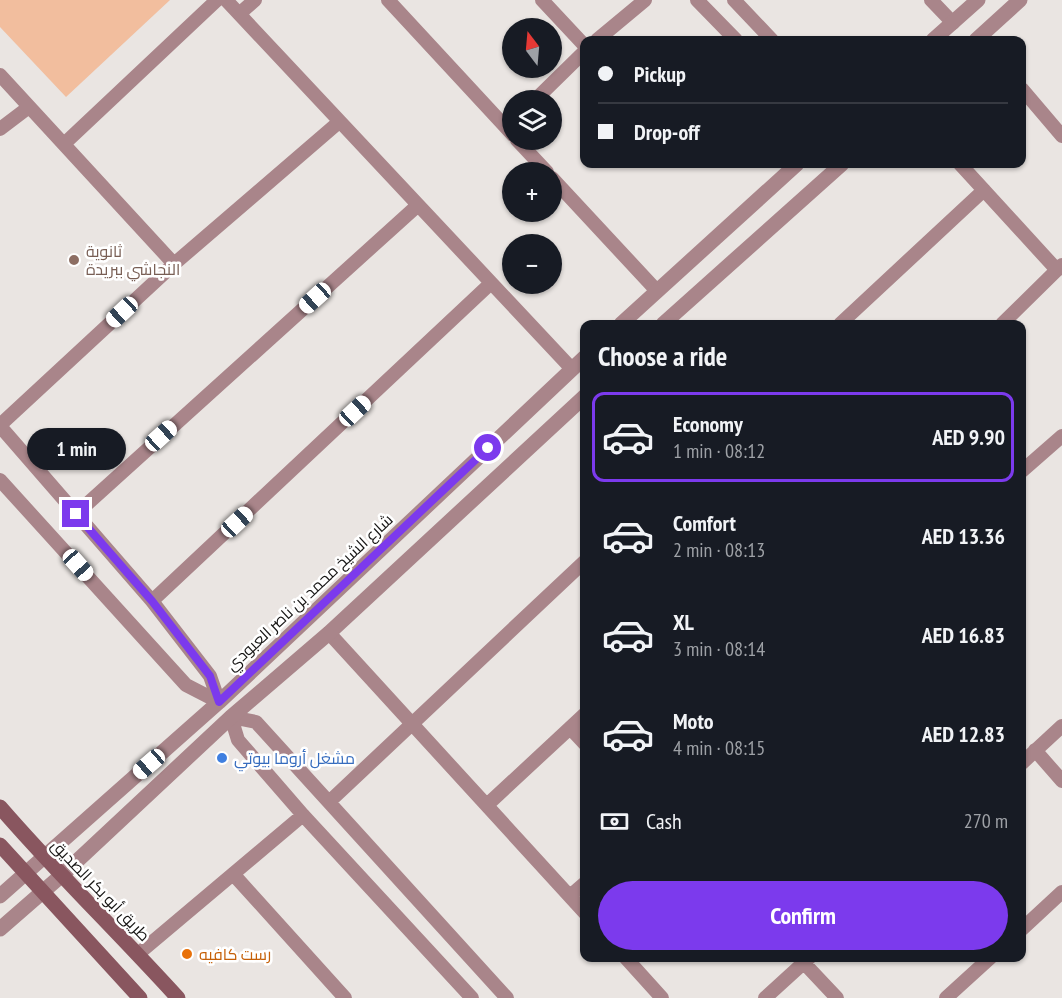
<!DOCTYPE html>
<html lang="en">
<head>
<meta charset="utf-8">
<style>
	:root { --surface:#171b24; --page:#242831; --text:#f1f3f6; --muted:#9ea1a6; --line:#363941; --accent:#7c3aed }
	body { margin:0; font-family:"PT Sans Narrow",Cairo,sans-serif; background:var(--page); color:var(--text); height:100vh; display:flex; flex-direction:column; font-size:22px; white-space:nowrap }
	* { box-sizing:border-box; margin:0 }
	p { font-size:20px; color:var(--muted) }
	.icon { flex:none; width:33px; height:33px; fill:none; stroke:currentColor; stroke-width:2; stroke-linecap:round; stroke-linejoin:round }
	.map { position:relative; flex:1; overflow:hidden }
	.side { position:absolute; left:580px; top:320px; width:446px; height:642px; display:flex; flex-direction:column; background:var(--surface); border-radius:12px; box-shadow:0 2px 4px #0004 }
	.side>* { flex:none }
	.guide { position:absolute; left:580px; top:36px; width:446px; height:132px; border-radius:12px; box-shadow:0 2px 4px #0004; display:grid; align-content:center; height:132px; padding:0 18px; background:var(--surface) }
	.needle { width:39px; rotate:344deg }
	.tools { position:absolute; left:502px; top:18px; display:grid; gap:12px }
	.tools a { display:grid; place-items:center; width:60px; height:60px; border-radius:50%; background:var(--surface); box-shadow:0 2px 4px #0004; font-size:30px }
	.end { position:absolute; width:27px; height:27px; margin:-14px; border:8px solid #7c3aed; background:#fff; box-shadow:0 0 0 3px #fff }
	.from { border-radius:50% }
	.bubble { position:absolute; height:42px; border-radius:21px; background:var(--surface); box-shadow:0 2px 4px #0004; font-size:20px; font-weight:800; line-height:42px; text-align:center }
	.car { position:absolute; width:18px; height:36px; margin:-18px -9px; border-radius:8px; box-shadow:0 0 4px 2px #0007; background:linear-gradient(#fff 24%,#345 0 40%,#fff 0 76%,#345 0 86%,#fff 0) }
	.guide b { display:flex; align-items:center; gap:21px; height:57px; font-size:22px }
	.guide b+b { border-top:2px solid var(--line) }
	.guide i { width:15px; height:15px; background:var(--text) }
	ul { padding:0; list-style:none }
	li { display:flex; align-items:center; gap:18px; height:90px; margin:0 12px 9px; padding:0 6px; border:3px solid transparent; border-radius:12px }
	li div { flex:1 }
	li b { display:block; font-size:22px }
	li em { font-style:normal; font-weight:800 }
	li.active { border-color:var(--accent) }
	li>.icon { width:54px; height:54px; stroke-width:1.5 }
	h2 { padding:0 18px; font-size:27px; line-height:72px }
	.pay { display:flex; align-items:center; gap:15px; height:66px; padding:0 18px; font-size:22px }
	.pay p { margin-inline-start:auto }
	.action { display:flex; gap:12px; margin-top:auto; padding:12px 18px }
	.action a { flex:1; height:69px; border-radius:36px; background:var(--accent); color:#fff; font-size:24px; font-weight:800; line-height:69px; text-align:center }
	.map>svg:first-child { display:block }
	.green { fill:#f2be9e }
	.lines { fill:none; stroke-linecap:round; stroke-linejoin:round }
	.minor { stroke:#a9858a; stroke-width:14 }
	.tertiary { stroke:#a9858a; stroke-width:15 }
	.secondary { stroke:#89565f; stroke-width:15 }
	.route { stroke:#7c3aed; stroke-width:8 }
	.education-dot { fill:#8d6e63; stroke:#fff; stroke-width:2 }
	.shop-dot { fill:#3f7fe0; stroke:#fff; stroke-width:2 }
	.food-dot { fill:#e8710a; stroke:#fff; stroke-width:2 }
	.labels { text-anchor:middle; stroke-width:5; stroke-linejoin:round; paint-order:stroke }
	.education-label { font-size:16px; fill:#785e54; stroke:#fff; text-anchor:start }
	.street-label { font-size:16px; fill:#151413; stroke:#fff }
	.shop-label { font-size:16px; fill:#366cbe; stroke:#fff; text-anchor:start }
	.food-label { font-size:16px; fill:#c56008; stroke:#fff; text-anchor:start }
</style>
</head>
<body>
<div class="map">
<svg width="1062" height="998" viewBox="0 0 1062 998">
	<rect width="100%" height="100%" fill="#eae5e2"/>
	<!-- green -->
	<path class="green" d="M0,0H170L66,97L0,27Z"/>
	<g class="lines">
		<!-- minor -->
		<path class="minor" d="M226,0L572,369
			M388,0L513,135
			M542,0L585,46
			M697,0L736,40
			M734,0L772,40
			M931,0L953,23
			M239,14L255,0
			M597,40L645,0
			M0,75L174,264
			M1022,89L1062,136
			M535,100L585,51
			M0,129L29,107
			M517,140L547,172
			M64,144L217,0
			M960,164L1057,270
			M552,178L657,291
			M840,324L984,190
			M1002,324L1062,265
			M0,425L174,264L339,122
			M0,426L152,601L210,676L219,702
			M1022,471L1062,436
			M0,480L186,685L219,702
			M76,514L417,206
			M152,601L490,284
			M329,633L585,913
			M570,728L585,744
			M1035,750L1062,781
			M1022,763L1062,726
			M329,802L585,561
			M487,805L585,714
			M234,875L345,998
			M570,896L585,883
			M1022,929L1062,892
			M138,954L303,815
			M625,957L662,998
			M804,963L837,998
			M472,998L303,815L238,740L231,717L256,722L507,998
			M765,998L810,957
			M946,998L991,957"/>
		<!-- tertiary -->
		<path class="tertiary" d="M933,40L978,0
			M976,40L1020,0
			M621,324L797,164
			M663,324L842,164
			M0,896L219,702L585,357
			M0,929L62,875L231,717L329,633L585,396"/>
		<!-- secondary -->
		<path class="secondary" d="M0,807C57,873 119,933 178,998
			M0,845L140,998"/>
	</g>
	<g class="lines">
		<!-- route -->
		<path class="route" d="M76,514L152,601L210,676L219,702L488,448"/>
	</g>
	<!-- markers -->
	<circle class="education-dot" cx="74" cy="260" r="6"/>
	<circle class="shop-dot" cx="222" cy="758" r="6"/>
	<circle class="food-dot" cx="187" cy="954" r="6"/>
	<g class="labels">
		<!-- education labels -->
		<g class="education-label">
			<text x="86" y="257">ثانوية<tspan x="86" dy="18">النجاشي ببريدة</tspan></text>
		</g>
		<!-- street labels -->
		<g class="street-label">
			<text transform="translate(309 592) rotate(-43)" y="6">شارع الشيخ محمد بن ناصر العبودي</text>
			<text transform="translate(101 890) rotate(46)" y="6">طريق أبو بكر الصديق</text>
		</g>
		<!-- shop labels -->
		<g class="shop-label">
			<text x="234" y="764">مشغل أروما بيوتي</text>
		</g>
		<!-- food labels -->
		<g class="food-label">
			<text x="199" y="960">رست كافيه</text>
		</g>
	</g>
</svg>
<div class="tools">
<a><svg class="needle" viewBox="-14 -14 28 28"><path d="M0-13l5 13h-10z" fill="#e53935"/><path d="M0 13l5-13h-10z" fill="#9ea1a6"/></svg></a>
<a><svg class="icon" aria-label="layers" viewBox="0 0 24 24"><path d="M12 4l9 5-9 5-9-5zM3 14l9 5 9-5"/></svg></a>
<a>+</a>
<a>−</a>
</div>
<i class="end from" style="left:488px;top:448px"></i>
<i class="end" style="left:76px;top:514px"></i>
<div class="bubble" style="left:27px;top:428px;width:99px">1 min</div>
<i class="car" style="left:315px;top:298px;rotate:228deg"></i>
<i class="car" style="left:122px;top:312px;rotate:227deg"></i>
<i class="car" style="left:355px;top:411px;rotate:47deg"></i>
<i class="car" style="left:161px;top:436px;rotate:48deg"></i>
<i class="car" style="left:237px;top:522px;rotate:47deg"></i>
<i class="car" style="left:78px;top:565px;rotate:138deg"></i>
<i class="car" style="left:149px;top:764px;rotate:229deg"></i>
<div class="guide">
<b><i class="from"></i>Pickup</b>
<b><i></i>Drop-off</b>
</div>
<section class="side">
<h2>Choose a ride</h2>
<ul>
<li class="active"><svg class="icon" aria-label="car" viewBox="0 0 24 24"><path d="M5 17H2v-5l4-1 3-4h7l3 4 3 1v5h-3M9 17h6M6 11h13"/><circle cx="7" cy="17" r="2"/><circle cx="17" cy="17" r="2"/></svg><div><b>Economy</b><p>1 min · 08:12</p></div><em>AED 9.90</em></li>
<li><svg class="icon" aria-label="car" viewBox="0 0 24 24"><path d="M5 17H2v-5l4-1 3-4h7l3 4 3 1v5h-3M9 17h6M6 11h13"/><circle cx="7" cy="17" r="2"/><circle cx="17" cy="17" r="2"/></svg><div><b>Comfort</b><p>2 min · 08:13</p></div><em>AED 13.36</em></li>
<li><svg class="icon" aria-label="car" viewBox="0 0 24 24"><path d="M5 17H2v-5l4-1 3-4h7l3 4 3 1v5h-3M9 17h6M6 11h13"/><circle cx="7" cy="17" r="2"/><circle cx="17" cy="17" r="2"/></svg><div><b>XL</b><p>3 min · 08:14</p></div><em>AED 16.83</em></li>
<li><svg class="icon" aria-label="car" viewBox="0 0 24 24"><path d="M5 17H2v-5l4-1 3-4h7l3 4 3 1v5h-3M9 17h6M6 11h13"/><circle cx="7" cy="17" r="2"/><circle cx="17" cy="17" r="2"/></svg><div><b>Moto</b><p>4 min · 08:15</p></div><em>AED 12.83</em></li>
</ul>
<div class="pay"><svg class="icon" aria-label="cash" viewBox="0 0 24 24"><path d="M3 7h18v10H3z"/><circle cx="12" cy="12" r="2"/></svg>Cash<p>270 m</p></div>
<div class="action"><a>Confirm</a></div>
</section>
</div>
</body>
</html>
